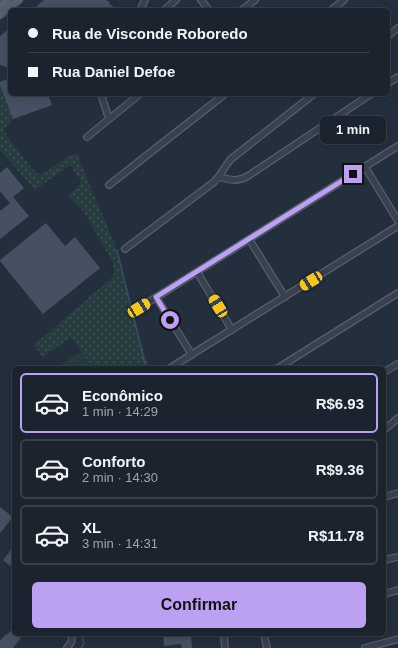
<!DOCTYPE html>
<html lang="pt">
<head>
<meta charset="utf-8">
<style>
	:root { --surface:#1b232e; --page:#242b36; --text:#f1f3f6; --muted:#a0a4aa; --line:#39404a; --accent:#bca0f2 }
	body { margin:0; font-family:Helvetica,sans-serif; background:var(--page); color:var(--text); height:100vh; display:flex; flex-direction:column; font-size:15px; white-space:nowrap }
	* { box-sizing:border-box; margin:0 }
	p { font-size:13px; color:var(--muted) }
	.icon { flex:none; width:22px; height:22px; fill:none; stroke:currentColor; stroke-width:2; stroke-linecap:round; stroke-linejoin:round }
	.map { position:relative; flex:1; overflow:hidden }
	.drawer { position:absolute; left:12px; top:366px; width:374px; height:270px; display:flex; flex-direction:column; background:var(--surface); border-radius:6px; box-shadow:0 2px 10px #0003,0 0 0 1px var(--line) }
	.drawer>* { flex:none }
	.banner { position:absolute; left:8px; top:8px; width:382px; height:88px; border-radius:6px; box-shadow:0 2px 10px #0003,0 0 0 1px var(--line); display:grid; align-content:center; height:88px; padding:0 20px; background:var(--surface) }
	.end { position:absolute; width:18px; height:18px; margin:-9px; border:5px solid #bca0f2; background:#111; box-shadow:0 0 0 2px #111 }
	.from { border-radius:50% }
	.bubble { position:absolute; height:28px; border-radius:6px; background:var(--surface); box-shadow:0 2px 10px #0003,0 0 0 1px var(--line); font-size:13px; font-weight:600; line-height:28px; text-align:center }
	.car { position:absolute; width:12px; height:24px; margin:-12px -6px; border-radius:5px; box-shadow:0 0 3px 1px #0007; background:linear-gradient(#f5c518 24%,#345 0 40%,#f5c518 0 76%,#345 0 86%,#f5c518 0) }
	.banner b { display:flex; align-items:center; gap:14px; height:38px; font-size:15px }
	.banner b+b { border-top:1px solid var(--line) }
	.banner i { width:10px; height:10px; background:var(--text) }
	ul { padding:7px 0 0; list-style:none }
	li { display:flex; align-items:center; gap:12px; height:60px; margin:0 8px 6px; padding:0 12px; border:2px solid var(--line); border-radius:6px }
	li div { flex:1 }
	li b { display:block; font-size:15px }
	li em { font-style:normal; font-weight:600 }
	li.current { border-color:var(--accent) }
	li>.icon { width:36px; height:36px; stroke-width:1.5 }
	.button { display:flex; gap:8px; margin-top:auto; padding:8px 20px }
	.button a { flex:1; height:46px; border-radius:6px; background:var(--accent); color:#111; font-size:16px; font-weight:600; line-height:46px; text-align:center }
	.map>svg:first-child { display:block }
	.grass { fill:#263c3f }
	.park { fill:url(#park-dots) }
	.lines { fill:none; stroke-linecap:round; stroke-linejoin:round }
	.stream { stroke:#394c67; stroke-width:1.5 }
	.building { fill:#455162 }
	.minor-casing { stroke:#565f6c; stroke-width:8 }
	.major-casing { stroke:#414a57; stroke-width:9 }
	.minor { stroke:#38414e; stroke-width:5.5 }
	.major { stroke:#56606e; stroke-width:7 }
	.route { stroke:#bca0f2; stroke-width:5 }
</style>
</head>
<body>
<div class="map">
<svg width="398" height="648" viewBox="0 0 398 648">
	<defs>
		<pattern id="park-dots" width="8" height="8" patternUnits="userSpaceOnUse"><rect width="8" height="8" fill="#263c3f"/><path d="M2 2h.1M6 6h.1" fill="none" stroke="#435659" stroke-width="1.8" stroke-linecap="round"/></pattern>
	</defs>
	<rect width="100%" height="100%" fill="#242f3e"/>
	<!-- grass -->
	<path class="grass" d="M80,352L89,365L84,368H56Z"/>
	<!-- park -->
	<path class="park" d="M0,85L13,119L3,130L28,164L40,176L69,156L77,154L117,250L137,327L149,368H86L90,365L71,337L43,357L34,345L114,276L113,263L84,212L68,195L80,185V179L70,165L35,190L0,150Z"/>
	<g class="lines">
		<!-- stream -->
		<path class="stream" d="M117,250L146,368
			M81,648L84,644L82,634"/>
	</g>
	<!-- building -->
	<path class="building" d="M44,0H106L110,2L109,4L113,6L111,10H32Z
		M10,28V63L6,67L0,65V36Z
		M10,78V94H48L52,105L13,119L0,85V82Z
		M7,167L24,188L13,197L29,216L0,239V211L10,203L0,191V173Z
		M46,223L65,246L75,237L100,268L43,314L0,261V260Z
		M0,507L13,517L0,533Z
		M14,546V569L3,560Z
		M14,627V634H24L13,648H0V641L6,634L7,635Z
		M163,634H174V637L191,636L192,648H182L181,644L164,646Z"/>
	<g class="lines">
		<!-- minor casing -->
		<g class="minor-casing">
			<path id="minor" d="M201,0L209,10
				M140,10L145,0
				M164,10L176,0
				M242,10L255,0
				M331,10L344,0
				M388,36L398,28
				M388,83L398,77
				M101,94L109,119
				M87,137L140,94
				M365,167L398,221
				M219,177C230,180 238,182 248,176L371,94
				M109,185L225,94
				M249,239L285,297
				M125,249L214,182C221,175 225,166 231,159L314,94
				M197,272L232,330
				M156,297L192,355
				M139,308L398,146
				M170,368L398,226
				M278,368L398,293
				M384,372L398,364
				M384,430L398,418
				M384,497L398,493
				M384,560L398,557
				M384,594L398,590
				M224,634L225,648
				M264,634L267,648
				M67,648C71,643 74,640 70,634
				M365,648L398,639"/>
		</g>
		<!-- major casing -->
		<g class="major-casing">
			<path id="major" d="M0,6L8,0
				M0,15L19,0"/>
		</g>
		<!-- minor -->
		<use href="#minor" class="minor"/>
		<!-- major -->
		<use href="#major" class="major"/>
	</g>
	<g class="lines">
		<!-- route -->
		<path class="route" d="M170,320L156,297L353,174"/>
	</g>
</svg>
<i class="end from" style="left:170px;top:320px"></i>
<i class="end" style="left:353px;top:174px"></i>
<div class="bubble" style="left:320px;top:116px;width:66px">1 min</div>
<i class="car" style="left:311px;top:281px;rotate:238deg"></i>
<i class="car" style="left:218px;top:306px;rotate:329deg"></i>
<i class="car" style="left:139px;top:308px;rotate:58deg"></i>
<div class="banner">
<b><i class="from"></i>Rua de Visconde Roboredo</b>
<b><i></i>Rua Daniel Defoe</b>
</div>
<section class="drawer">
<ul>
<li class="current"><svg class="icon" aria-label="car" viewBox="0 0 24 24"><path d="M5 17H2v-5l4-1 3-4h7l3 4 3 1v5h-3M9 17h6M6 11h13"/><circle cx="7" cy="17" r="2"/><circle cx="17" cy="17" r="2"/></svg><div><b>Econômico</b><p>1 min · 14:29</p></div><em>R$6.93</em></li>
<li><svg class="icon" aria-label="car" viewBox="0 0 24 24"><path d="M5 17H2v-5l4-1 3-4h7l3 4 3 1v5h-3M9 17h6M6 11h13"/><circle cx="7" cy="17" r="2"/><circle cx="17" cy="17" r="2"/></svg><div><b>Conforto</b><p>2 min · 14:30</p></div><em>R$9.36</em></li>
<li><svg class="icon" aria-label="car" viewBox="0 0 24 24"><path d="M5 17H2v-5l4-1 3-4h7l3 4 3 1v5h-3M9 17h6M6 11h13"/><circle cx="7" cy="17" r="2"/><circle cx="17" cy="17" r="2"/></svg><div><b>XL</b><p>3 min · 14:31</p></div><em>R$11.78</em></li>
</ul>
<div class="button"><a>Confirmar</a></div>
</section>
</div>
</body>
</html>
